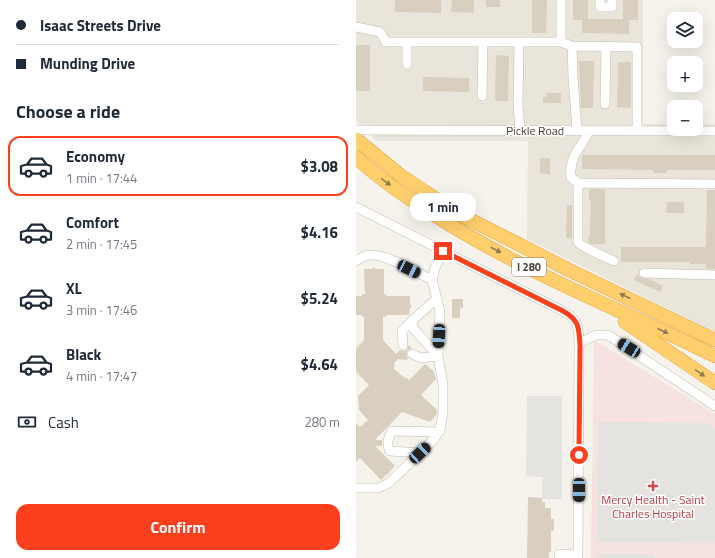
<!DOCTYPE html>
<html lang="en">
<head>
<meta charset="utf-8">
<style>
	:root { --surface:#fff; --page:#f6f6f7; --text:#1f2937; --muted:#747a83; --line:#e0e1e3; --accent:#fc3f1d }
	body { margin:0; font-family:"Titillium Web",sans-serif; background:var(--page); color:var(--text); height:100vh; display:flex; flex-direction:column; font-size:15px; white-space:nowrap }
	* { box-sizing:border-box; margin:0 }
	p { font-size:13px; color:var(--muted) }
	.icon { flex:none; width:22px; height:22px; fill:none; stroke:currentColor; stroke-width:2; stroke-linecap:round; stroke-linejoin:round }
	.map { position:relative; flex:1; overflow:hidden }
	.details { display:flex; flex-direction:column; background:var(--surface); width:356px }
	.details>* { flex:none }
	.hud { display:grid; align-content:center; height:88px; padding:0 16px; background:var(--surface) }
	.buttons { position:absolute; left:311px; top:12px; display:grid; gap:8px }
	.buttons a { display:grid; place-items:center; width:36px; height:36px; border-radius:8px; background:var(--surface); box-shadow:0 4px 16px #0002; font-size:20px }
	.end { position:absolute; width:18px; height:18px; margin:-9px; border:5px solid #fc3f1d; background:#fff; box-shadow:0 0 0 2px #fff }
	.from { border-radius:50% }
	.bubble { position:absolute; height:28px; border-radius:12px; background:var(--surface); box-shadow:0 4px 16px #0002; font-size:13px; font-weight:700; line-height:28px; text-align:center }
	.car { position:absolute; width:12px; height:24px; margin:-12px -6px; border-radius:5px; box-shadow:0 0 3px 1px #0007; background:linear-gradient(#222 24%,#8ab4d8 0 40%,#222 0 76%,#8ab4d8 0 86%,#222 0) }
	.hud b { display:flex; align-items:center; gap:14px; height:38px; font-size:15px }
	.hud b+b { border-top:1px solid var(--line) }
	.hud i { width:10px; height:10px; background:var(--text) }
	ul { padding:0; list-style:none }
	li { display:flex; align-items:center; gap:12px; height:60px; margin:0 8px 6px; padding:0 8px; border:2px solid transparent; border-radius:12px }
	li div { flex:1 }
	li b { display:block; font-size:15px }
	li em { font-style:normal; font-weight:700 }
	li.selected { border-color:var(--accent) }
	li>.icon { width:36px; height:36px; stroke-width:1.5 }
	h2 { padding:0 16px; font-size:18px; line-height:48px }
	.pay { display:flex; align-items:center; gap:10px; height:44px; padding:0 16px; font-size:15px }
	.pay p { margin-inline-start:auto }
	.primary-button { display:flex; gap:8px; margin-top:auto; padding:8px 16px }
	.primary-button a { flex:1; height:46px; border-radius:12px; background:var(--accent); color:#fff; font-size:16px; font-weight:700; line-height:46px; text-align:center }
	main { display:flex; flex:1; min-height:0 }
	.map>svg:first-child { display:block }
	.residential { fill:#eae5da }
	.medical { fill:#f6e3e0 }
	.parking { fill:#e5e3e0 }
	.building { fill:#d8cfc1 }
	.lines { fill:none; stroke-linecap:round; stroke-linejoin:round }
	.minor-casing { stroke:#c2bbae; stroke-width:10 }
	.highway-casing { stroke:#e0a43c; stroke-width:14 }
	.minor { stroke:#fff; stroke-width:9 }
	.highway { stroke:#ffcf6e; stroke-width:13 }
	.oneway { fill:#937c4e }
	.route { stroke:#fc3f1d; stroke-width:5 }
	.health-dot { fill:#e0444e; stroke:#fff; stroke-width:1.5 }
	.labels { text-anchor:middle; stroke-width:3; stroke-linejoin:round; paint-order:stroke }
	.shield { fill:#fff; stroke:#817c74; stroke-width:1 }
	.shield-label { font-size:11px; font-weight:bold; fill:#4b4439 }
	.street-label { font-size:12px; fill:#4b4439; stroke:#fff }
	.health-label { font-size:12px; fill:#be3a42; stroke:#fff }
</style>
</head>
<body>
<main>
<section class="details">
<div class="hud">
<b><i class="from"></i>Isaac Streets Drive</b>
<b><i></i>Munding Drive</b>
</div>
<h2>Choose a ride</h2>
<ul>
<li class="selected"><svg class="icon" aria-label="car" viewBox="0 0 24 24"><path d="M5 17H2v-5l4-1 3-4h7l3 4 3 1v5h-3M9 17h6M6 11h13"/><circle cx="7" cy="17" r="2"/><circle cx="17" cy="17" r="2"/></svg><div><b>Economy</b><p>1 min · 17:44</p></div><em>$3.08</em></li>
<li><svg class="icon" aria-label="car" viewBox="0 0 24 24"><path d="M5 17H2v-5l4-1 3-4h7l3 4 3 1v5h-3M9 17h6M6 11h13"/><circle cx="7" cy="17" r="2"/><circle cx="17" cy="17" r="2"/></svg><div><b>Comfort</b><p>2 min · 17:45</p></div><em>$4.16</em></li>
<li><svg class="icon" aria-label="car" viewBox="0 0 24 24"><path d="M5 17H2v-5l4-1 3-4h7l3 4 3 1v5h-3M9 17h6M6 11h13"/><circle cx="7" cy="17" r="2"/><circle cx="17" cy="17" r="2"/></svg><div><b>XL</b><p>3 min · 17:46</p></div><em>$5.24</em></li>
<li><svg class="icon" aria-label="car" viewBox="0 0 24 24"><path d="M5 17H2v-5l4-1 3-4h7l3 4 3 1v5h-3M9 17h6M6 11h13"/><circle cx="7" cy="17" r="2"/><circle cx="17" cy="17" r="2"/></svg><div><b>Black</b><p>4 min · 17:47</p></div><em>$4.64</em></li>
</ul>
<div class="pay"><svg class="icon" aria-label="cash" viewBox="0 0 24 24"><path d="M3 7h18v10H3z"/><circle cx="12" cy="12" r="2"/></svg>Cash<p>280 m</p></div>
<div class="primary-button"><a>Confirm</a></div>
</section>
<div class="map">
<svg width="359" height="558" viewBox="0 0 359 558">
	<rect width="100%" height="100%" fill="#f6f3ec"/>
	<!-- residential -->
	<path class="residential" d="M0,0H287V124H318V129H340V124H359V332L171,239L172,141H20L0,120Z"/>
	<!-- medical -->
	<path class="medical" d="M238,340L359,414V558H235Z"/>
	<!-- parking -->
	<path class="parking" d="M171,396H206V499H186V477L170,476Z
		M242,422L352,423L359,428V543L241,542Z
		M241,554H298V558H241Z"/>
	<!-- building -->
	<path class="building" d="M39,0H85V13L39,12Z
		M96,0H118V13L95,12Z
		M130,0H144V7H130Z
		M176,0H191L190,33H176Z
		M217,0H232V19H267V0H282V20H273V34L226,33V20H217Z
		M0,45H14V91H0Z
		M140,55L153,56L152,101H139Z
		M223,61H238L237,108H225Z
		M262,62H275V108L261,107Z
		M67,77L113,78V92L67,91Z
		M190,93H205V103H187V97H190Z
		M226,155H359V170H311V173H297V170L226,169Z
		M184,158H194V174L184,173Z
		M233,189H249V244H235L232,242V237H234L235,200H233Z
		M351,190H359V269H350V264H334V262H265V247H350Z
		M311,202H328V213H310Z
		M211,205H216V238H210Z
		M18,267L20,269H28V294H30V296H54V304L56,306L54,308L53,315H30V317H27V340L40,354L44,350L47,351L51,350L53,345L56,348L51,351L50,355L52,358L51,360L41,359V361H39L38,369L50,379L51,378L53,380L69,364L75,369L77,370L80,379L65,395L81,410V414L74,422L46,412L19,440H26V446H19L39,466L33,472V474H31L25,480L4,458L0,462V423L4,427L12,420L3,410L2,396L13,385L0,372V348L8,340V317H6V315H0V296H6V294H9L8,269H16Z
		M281,274L285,278L293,279L307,286L304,292L278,280Z
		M96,299H107V308H104V318H96Z
		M172,497L186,498V502H189V508H195V519H198V531H195V552H193V558H171Z"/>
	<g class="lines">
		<!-- minor casing -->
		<g class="minor-casing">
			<path id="minor" d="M205,0V42L216,46L281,47V131
				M244,0V7H256V0
				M0,27L24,32L30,42H205
				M51,42V64
				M163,42L162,104L164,130
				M216,46L217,77L221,131
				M126,96L127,42
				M249,104L250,47
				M0,130L359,131
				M233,131C225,149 213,155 215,177L222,183L359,184
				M222,183V242C226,248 250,257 258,261
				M0,207L207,311C223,320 223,327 223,345L222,558
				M0,261C5,258 9,255 14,255C30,254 61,272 76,280
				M288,273L359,275
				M80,299L57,320L56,325L58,329L82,356
				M223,343L240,335H252L359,406
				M47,345L46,331L57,320
				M56,354L65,358L82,356
				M83,432L36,431C32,438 30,444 34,451L64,453L76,441L84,430L87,413V384L82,356L84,311L76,280L79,268L87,251
				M0,488H22L33,483L64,453
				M203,558V554L222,555"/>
		</g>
		<!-- highway casing -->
		<g class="highway-casing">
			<path id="highway" d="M0,139L44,175L103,214L217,272L359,340
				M0,157C24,180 52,198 80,216C168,272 266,310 359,356
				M269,322L359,383"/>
		</g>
		<!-- minor -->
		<use href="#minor" class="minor"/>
		<!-- highway -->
		<use href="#highway" class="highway"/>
	</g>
	<!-- one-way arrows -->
	<defs><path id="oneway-solid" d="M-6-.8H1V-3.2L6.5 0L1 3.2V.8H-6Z"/></defs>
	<g class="oneway">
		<use href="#oneway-solid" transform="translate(30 182) rotate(36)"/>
		<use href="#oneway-solid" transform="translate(140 250) rotate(27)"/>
		<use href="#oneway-solid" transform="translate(269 296) rotate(-155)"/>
		<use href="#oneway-solid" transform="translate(307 331) rotate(25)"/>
		<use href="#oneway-solid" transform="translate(344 373) rotate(35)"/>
	</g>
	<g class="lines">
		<!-- route -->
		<path class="route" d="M87,251L207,311C223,320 223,327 224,345L223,455"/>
	</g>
	<!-- markers -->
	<path class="health-dot" d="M295 480h4v4h4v4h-4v4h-4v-4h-4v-4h4z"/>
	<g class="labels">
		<!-- shield labels -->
		<rect class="shield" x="156" y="258" width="34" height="18" rx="3"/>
		<g class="shield-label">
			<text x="173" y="271">I 280</text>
		</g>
		<!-- street labels -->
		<g class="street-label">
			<text x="179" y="135">Pickle Road</text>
		</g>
		<!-- health labels -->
		<g class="health-label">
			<text x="297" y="504">Mercy Health - Saint<tspan x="297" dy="14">Charles Hospital</tspan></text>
		</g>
	</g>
</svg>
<div class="buttons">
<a><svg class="icon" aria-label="layers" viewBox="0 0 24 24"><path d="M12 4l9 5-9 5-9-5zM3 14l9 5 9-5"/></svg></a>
<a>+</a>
<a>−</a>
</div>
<i class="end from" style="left:223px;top:455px"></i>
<i class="end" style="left:87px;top:251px"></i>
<div class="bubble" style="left:54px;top:193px;width:66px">1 min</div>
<i class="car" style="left:53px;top:269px;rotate:116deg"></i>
<i class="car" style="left:83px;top:336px;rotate:183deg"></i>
<i class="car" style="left:273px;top:348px;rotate:302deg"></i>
<i class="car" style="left:64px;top:453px;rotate:47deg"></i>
<i class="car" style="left:223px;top:490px;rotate:180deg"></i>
</div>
</main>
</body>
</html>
